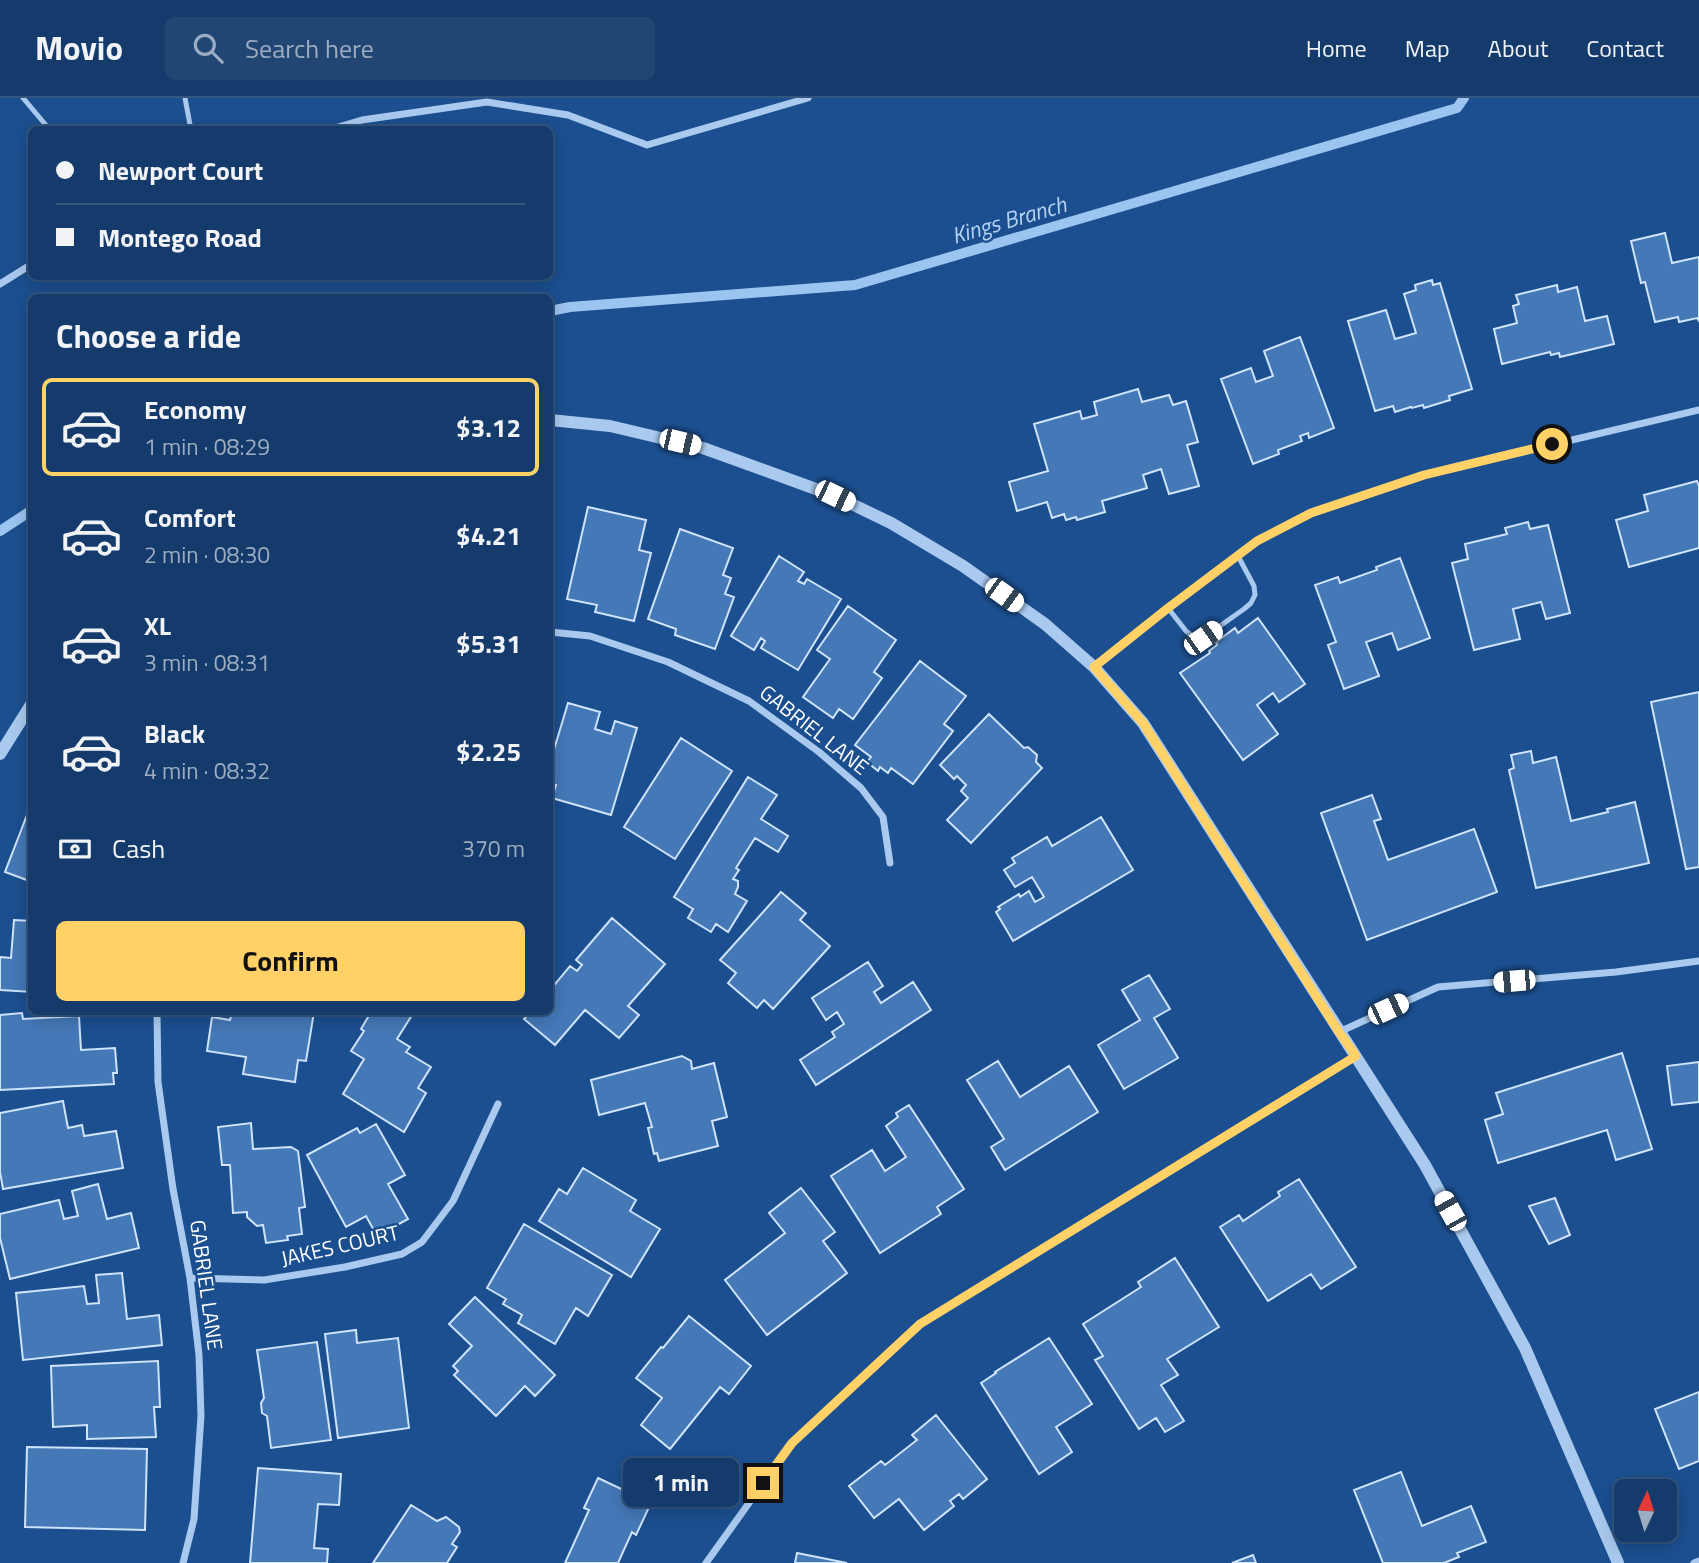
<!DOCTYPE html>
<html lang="en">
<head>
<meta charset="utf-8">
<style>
	:root { --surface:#143b6b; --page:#214673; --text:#f1f3f6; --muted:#9dadc1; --line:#33557e; --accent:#ffd166 }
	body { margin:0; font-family:"Titillium Web",sans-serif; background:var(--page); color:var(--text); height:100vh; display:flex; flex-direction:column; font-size:26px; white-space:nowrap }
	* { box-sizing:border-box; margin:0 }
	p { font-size:23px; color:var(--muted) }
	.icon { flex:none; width:38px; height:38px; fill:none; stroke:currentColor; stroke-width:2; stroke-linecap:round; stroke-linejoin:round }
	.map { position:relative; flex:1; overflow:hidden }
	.drawer { position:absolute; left:28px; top:196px; width:525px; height:721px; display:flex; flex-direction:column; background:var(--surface); border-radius:10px; box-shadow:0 4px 18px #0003,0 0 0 2px var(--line) }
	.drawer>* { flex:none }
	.hud { position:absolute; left:28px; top:28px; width:525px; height:154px; border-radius:10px; box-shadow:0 4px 18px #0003,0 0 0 2px var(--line); display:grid; align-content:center; height:154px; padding:0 28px; background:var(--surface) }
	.needle { width:46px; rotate:4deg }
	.tools { position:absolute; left:1614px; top:1381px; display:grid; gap:14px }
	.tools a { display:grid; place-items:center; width:63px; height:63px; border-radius:10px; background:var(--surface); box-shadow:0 4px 18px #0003,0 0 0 2px var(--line); font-size:35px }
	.end { position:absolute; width:32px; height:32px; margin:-16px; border:9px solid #ffd166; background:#111; box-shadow:0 0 0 4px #111 }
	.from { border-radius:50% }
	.bubble { position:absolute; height:49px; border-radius:10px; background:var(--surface); box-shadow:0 4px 18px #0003,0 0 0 2px var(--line); font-size:23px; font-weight:700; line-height:49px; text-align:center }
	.car { position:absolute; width:21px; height:42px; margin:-21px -10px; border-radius:9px; box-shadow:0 0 5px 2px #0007; background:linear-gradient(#fff 24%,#345 0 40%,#fff 0 76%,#345 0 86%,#fff 0) }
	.hud b { display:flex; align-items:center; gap:24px; height:66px; font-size:26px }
	.hud b+b { border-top:2px solid var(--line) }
	.hud i { width:18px; height:18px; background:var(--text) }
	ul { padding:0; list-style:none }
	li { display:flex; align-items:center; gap:21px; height:98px; margin:0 14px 10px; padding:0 14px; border:4px solid transparent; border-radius:10px }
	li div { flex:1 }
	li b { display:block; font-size:26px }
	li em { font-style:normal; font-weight:700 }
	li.on { border-color:var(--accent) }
	li>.icon { width:63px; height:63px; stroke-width:1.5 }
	h2 { padding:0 28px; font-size:32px; line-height:84px }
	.pay { display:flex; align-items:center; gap:18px; height:77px; padding:0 28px; font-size:26px }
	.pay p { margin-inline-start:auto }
	.cta { display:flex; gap:14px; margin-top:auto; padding:14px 28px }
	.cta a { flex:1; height:80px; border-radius:10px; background:var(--accent); color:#111; font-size:28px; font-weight:700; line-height:80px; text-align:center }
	header { display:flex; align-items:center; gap:42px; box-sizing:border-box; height:98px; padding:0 35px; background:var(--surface); border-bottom:2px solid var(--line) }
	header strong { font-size:33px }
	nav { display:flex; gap:38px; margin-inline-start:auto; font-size:24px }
	.search { width:490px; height:63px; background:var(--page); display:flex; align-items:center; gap:18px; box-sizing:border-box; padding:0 24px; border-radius:10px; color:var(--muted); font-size:26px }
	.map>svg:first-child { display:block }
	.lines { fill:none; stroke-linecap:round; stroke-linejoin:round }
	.stream { stroke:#9cc4f0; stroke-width:10 }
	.building { fill:#4478b7; stroke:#cfe3fa; stroke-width:2 }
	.service { stroke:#a9c9ee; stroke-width:5 }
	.minor { stroke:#a9c9ee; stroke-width:7 }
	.tertiary { stroke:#a9c9ee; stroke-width:12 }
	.route { stroke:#ffd166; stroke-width:9 }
	.labels { text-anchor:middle; stroke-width:5; stroke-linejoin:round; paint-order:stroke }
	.street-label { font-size:21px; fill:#fff; stroke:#1b4f8f }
	.water-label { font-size:23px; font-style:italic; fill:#b5d3f5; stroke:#1b4f8f }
</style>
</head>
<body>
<header>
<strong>Movio</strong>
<div class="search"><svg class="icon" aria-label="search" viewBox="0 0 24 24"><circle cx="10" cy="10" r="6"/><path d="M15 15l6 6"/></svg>Search here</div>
<nav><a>Home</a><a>Map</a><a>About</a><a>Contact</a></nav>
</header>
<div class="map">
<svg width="1699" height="1465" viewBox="0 0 1699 1465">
	<rect width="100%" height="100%" fill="#1b4f8f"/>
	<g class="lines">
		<!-- stream -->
		<path class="stream" d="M550,213L570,209L855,187L1457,10L1464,0
			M0,433L32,412"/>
	</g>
	<!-- building -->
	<path class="building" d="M1665,135L1672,165L1699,159V223L1697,220L1679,224L1678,219L1655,224L1645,184L1641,185L1631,143Z
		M1432,182L1433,187L1440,185L1472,291L1449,298L1450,302L1424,310L1423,307L1412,310L1411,309L1395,314L1393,308L1375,313L1348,223L1386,212L1395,241L1416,235L1404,196L1416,192L1415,187Z
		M1557,187L1558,194L1577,189L1585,223L1607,218L1614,246L1560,259L1559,255L1551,257L1550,254L1502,266L1494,231L1517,225L1513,208L1519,206L1516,197Z
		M1300,239L1334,330L1309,340L1308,335L1300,338L1302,343L1278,352L1279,356L1253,366L1221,281L1251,270L1256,284L1273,278L1264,253Z
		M1138,291L1142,304L1169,297L1173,307L1186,303L1198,344L1187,347L1199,388L1169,396L1161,371L1143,377L1147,390L1102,403L1105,414L1077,422L1076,419L1066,422L1064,416L1052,420L1047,404L1017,413L1009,384L1048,373L1034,326L1080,313L1082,321L1097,317L1094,304Z
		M1697,383L1699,388V450L1629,469L1616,422L1648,413L1644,397Z
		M588,409L646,422L639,452L651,455L634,523L595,514L597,507L567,501Z
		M1528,424L1530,431L1548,427L1570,515L1546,521L1541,504L1513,511L1520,541L1474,552L1452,465L1468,461L1465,446L1507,436L1505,430Z
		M680,431L733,450L723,477L731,480L725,496L734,499L715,551L675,537L676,531L648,521Z
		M779,458L804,474L798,483L804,486L807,481L841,501L798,572L761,550L765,543L761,540L754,552L731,538Z
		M1400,460L1430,540L1398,552L1392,535L1366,544L1379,578L1344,591L1328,547L1336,544L1315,487L1338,479L1340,485L1377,472L1376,469Z
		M848,508L896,542L874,574L882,580L853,621L839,611L833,620L803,599L830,561L817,552Z
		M1258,520L1305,586L1279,604L1273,595L1257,607L1278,636L1243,662L1180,575L1210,555L1209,553L1217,547L1216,544L1235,530L1238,535Z
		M920,563L966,598L944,626L953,633L913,686L891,670L888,675L880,669L878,673L867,664L871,659L855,647Z
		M1699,594V769L1686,771L1651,604Z
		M568,605L600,614L595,631L611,636L615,623L637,630L611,717L552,700L556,687L550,685V665Z
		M989,616L1024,650L1028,649L1037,657L1036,664L1042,670L971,745L947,722L968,700L961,693L966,687L957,678L954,681L940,667Z
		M681,640L732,673L675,761L624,729Z
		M1531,653L1533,665L1556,659L1571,723L1608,714L1607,711L1635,704L1649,765L1536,790L1509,672L1514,670L1511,657Z
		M748,679L777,697L761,721L788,738L778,754L755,740L736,770L739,772L733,781L738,783V789L735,796L747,803L728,834L716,826L711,834L688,820L693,811L674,799Z
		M1372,697L1381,721L1374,723L1388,762L1474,731L1497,794L1367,842L1321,715Z
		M32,704V784L5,774Z
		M1101,719L1133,772L1013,843L996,814L1000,811L998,809L1019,796L1020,799L1029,793L1035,804L1044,799L1032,779L1015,789L1004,772L1015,765L1012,760L1047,739L1052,748Z
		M781,794L806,815L800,822L830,848L773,911L764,902L757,910L728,885L736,875L720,862Z
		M612,820L665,866L628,908L639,917L619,940L585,912L555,947L524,921L531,914H550V892L570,868L577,873L582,867L576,862Z
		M14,822L32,823V894L0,892V859L11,860Z
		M868,864L883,888L874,894L881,905L913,884L931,912L816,987L800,962L835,939L832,934L844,926L837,914L826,922L812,900Z
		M1149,877L1170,911L1154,920L1178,960L1124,991L1098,947L1140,922L1122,892Z
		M232,914H314L306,963L298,962L295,984L243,976L246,959L207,953L212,919L230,922Z
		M371,914H414L397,941L410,949L406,954L431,969L418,990L426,995L404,1034L343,996L364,961L351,953L364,933L361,931Z
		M429,914H459V915L437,918L436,915L429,916Z
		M22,915L23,921L79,918L81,952L115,950L117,975H113L114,986L0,992V917Z
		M1622,955L1652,1051L1616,1062L1607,1032L1498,1065L1485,1022L1503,1016L1496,995Z
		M682,958L691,963L692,971L714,965L727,1019L712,1023L718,1048L659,1063L657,1055L654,1056L648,1030L652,1029L645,1005L599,1017L591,982Z
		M998,963L1020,999L1069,968L1098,1014L1005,1072L991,1049L1004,1041L967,982Z
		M1699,964V1004L1672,1007L1667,968Z
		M63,1003L68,1030L82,1027L84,1038L116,1033L123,1070L3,1091L0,1074V1015Z
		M909,1007L964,1091L937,1109L941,1116L880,1155L831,1078L872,1052L885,1073L906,1059L886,1028L898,1019L896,1015Z
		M251,1025L253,1051L291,1049L298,1053L305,1109L299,1110L302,1136L287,1138L288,1142L266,1145L263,1127L257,1128L247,1119V1114L233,1115L230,1067H222L218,1029Z
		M376,1026L405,1077L388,1086L408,1121L377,1138L366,1118L346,1129L307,1057L357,1030L360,1035Z
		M583,1070L636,1102L630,1113L660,1131L631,1179L539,1123L559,1091L567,1096Z
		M1299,1081L1356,1169L1321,1191L1311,1176L1268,1203L1220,1129L1239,1117L1243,1123L1280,1098L1278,1094Z
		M98,1086L107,1121L131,1115L139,1150L10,1181L0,1140V1116L59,1102L64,1121L78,1118L72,1093Z
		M801,1090L835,1134L823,1143L847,1175L767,1237L725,1182L785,1135L769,1115Z
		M1555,1100L1570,1137L1549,1146L1529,1108Z
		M524,1126L612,1177L588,1218L576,1210L555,1246L518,1225L522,1217L503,1206L506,1201L487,1190Z
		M1175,1160L1219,1229L1167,1261L1178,1277L1161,1287L1184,1323L1165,1334L1156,1320L1139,1331L1095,1262L1103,1258L1083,1226L1141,1189L1138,1184Z
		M122,1175L127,1221L159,1217L162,1247L23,1262L16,1195L84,1188L87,1206L99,1205L96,1177Z
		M475,1199L555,1277L535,1298L525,1288L496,1318L454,1277L458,1273L453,1268L472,1248L449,1226Z
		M689,1218L751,1268L729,1296L720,1289L670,1351L641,1327L662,1300L636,1280L661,1249L663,1250Z
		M356,1232L357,1245L398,1240L409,1330L338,1340L325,1236Z
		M1049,1240L1092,1306L1056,1329L1072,1354L1039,1376L981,1285L996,1275L995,1274Z
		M317,1244L331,1342L271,1350L267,1318L262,1315L261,1305L264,1300L257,1252Z
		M158,1263L160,1309H154L156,1339L87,1341V1327L53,1329L51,1268Z
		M1699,1294V1363L1679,1371L1655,1311Z
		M936,1317L987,1381L963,1401L959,1396L950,1403L954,1408L924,1432L899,1401L874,1420L849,1388L881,1363L885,1367L917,1342L912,1337Z
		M27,1349L147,1351L145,1432L25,1429Z
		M258,1370L341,1376L339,1407L318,1406L314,1450L328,1451L327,1465H250Z
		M1401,1374L1422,1428L1471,1408L1486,1444L1457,1455L1459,1459L1444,1465H1383L1354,1392Z
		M598,1380L651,1405L636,1437L632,1434L618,1465H565L589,1412L584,1410Z
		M411,1407L437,1423L446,1419L459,1429L460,1434L452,1446L457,1449L447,1465H373Z
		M797,1455L847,1465H795Z
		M1253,1457L1256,1465H1232Z"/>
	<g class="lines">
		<!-- service -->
		<path class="service" d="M23,0L50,32
			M185,0L191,32
			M1168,510L1186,533L1195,540H1203L1244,511L1251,505L1255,497L1254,488L1238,458"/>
		<!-- minor -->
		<path class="minor" d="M328,32L362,22L487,4L568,17L647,47L808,0
			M0,186L32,166
			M550,534L590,538L668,564L749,603L819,654L861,690L883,719L890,765
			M1094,569L1168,510L1257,443L1311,415L1424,377L1699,312
			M157,914L158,984L173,1091L190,1180L199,1257L201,1318L194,1421L183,1465
			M1339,934L1438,889L1616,874L1699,863
			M190,1180L264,1182L345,1169L402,1156L422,1144L453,1103L498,1006
			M706,1465L792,1345L920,1226L1356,958
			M1694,1465L1699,1463"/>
		<!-- tertiary -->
		<path class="tertiary" d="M550,322L610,328L703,350L835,398L891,425L963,468L1045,526L1094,569L1143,625L1425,1067L1525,1250L1618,1465
			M0,656L32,605"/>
	</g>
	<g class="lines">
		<!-- route -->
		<path class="route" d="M763,1385L792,1345L920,1226L1356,958L1339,934L1143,625L1094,569L1168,510L1257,443L1311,415L1424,377L1552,346"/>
	</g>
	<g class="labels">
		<!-- street labels -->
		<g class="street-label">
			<text transform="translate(814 632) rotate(38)" y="7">GABRIEL LANE</text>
			<text transform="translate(340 1148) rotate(-13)" y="7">JAKES COURT</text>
			<text transform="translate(206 1187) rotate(82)" y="7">GABRIEL LANE</text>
		</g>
		<!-- water labels -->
		<g class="water-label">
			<text transform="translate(1009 122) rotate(-16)" y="8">Kings Branch</text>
		</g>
	</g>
</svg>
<div class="tools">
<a><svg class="needle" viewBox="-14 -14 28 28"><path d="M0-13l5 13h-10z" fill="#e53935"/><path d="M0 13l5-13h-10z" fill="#9dadc1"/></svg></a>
</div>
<i class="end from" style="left:1552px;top:346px"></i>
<i class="end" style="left:763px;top:1385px"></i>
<div class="bubble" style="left:623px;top:1360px;width:116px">1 min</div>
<i class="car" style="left:680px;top:344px;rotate:103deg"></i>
<i class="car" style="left:835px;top:398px;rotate:116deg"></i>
<i class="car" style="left:1004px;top:497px;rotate:126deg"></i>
<i class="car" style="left:1203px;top:540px;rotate:55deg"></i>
<i class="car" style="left:1514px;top:883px;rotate:265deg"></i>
<i class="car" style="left:1388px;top:911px;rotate:65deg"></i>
<i class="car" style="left:1450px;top:1113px;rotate:331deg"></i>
<div class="hud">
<b><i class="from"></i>Newport Court</b>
<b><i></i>Montego Road</b>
</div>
<section class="drawer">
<h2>Choose a ride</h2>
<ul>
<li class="on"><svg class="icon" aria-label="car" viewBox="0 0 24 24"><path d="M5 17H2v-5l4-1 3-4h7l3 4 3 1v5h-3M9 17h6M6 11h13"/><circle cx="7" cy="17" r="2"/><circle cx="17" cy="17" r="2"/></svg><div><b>Economy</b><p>1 min · 08:29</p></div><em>$3.12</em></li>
<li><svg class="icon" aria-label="car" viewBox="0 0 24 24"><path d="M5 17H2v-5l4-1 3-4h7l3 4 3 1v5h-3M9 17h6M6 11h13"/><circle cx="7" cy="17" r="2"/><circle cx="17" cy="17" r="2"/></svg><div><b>Comfort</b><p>2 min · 08:30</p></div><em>$4.21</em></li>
<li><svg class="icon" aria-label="car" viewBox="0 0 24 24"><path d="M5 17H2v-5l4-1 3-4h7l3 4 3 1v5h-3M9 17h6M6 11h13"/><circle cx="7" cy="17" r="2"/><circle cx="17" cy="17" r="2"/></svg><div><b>XL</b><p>3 min · 08:31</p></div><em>$5.31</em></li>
<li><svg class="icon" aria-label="car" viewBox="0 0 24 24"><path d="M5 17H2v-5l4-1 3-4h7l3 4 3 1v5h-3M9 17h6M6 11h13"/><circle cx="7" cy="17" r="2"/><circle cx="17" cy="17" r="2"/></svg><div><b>Black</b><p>4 min · 08:32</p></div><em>$2.25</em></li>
</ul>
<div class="pay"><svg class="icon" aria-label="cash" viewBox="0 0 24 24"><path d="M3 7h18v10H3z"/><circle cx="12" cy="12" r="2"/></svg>Cash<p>370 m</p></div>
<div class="cta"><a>Confirm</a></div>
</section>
</div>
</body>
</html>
